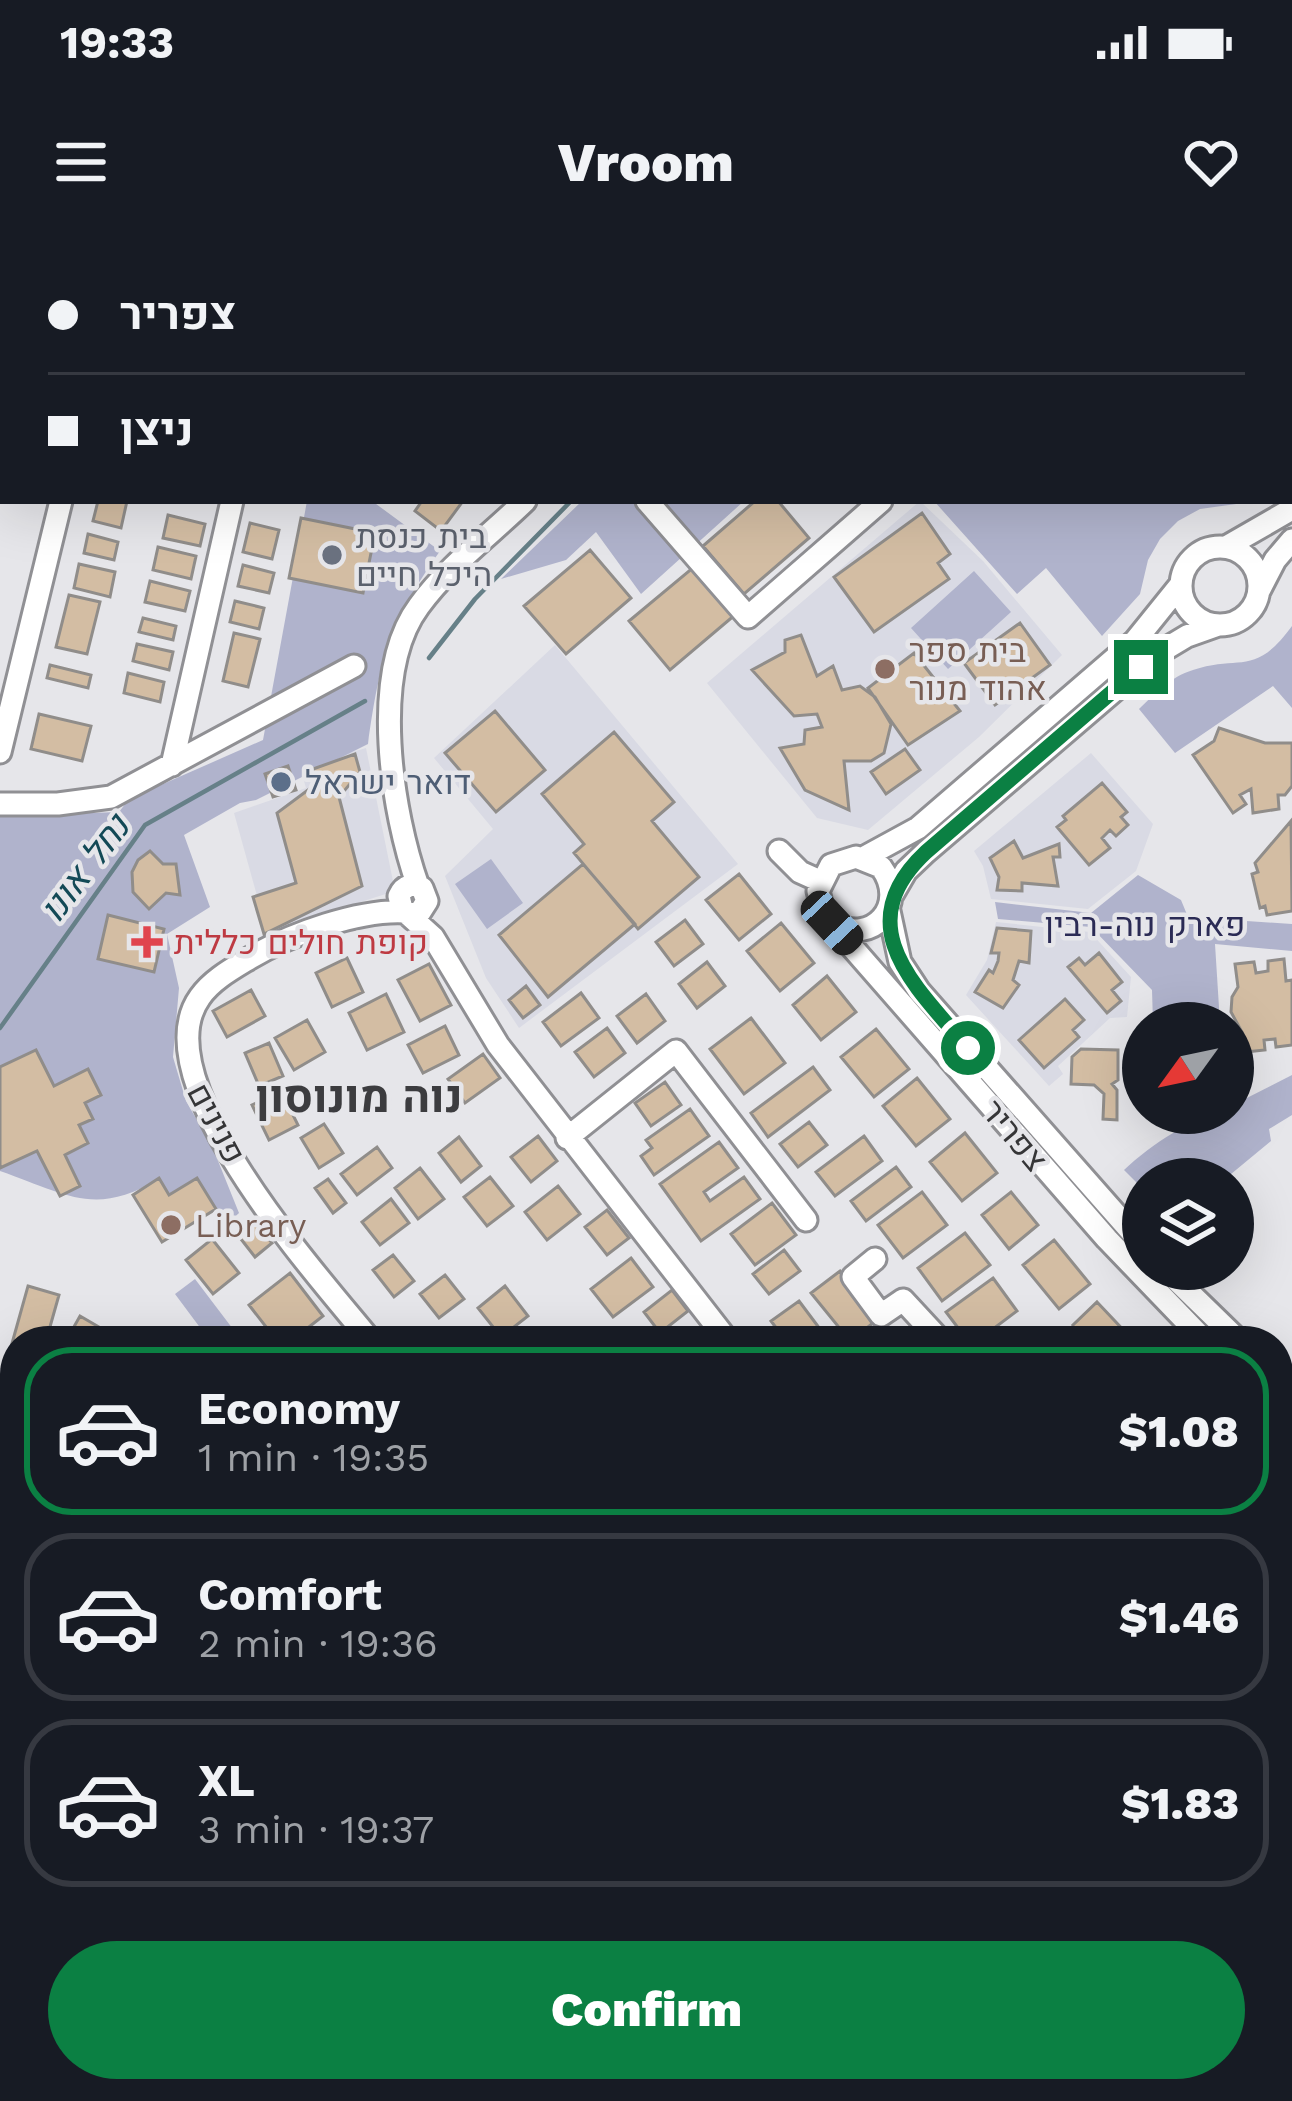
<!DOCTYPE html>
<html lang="en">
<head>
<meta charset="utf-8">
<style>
	:root { --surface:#171b24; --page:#242831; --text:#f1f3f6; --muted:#9ea1a6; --line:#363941; --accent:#0b8043 }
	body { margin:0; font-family:"Work Sans",Heebo,sans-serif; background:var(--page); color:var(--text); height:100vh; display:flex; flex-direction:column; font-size:45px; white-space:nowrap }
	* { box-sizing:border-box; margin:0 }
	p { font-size:39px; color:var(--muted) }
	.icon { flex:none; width:66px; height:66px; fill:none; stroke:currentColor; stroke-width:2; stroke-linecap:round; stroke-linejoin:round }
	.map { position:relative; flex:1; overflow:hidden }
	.panel { position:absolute; left:0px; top:1086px; width:1293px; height:777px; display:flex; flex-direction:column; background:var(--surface); border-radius:48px 48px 0 0; box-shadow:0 12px 48px #0002 }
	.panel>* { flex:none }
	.banner { position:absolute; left:0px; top:0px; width:1293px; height:264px; box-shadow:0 12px 48px #0002; display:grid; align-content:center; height:264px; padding:0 48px; background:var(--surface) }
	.needle { width:78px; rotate:237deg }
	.fabs { position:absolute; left:1122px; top:762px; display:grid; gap:24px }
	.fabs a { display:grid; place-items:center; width:132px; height:132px; border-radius:50%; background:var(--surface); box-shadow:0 12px 48px #0002; font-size:60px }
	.end { position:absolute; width:54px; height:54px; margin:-27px; border:15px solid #0b8043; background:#fff; box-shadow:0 0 0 6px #fff }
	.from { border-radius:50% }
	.car { position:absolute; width:36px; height:72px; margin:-36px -18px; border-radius:15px; box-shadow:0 0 9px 3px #0007; background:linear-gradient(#222 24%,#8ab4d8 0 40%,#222 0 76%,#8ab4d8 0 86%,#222 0) }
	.banner b { display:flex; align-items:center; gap:42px; height:114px; font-size:45px }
	.banner b+b { border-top:3px solid var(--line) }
	.banner i { width:30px; height:30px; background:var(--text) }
	ul { padding:21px 0 0; list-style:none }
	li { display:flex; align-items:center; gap:36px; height:168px; margin:0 24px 18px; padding:0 24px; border:6px solid var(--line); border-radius:48px }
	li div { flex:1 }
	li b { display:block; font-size:45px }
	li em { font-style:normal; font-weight:800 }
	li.active { border-color:var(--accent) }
	li>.icon { width:108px; height:108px; stroke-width:1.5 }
	.primary-button { display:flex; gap:24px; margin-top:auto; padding:24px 48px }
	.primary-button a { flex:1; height:138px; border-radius:72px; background:var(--accent); color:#fff; font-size:48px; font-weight:800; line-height:138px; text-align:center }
	.status { display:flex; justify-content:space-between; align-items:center; height:84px; padding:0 60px; background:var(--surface); direction:ltr }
	.status svg { height:33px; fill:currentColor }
	header { display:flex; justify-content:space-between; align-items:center; height:156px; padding:0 48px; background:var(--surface); font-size:54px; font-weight:800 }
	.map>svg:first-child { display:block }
	.built { fill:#d9dae4 }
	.green { fill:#b0b3cc }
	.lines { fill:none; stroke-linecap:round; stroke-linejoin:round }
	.stream { stroke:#668088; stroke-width:4.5 }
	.building { fill:#d3bda3; stroke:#908d8a; stroke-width:3 }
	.minor-casing { stroke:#909094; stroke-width:27 }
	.minor { stroke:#fff; stroke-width:21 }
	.route { stroke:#0b8043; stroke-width:15 }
	.worship-dot { fill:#6b7280; stroke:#e6e6ea; stroke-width:4.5 }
	.education-dot { fill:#8d6e63; stroke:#e6e6ea; stroke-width:4.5 }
	.service-dot { fill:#5c6f8a; stroke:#e6e6ea; stroke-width:4.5 }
	.health-dot { fill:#e0444e; stroke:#e6e6ea; stroke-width:4.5 }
	.labels { text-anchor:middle; stroke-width:9; stroke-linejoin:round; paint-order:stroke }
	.worship-label { font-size:33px; fill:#5b616d; stroke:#e6e6ea; text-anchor:start }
	.education-label { font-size:33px; fill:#785e54; stroke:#e6e6ea; text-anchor:start }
	.service-label { font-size:33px; fill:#4e5e75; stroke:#e6e6ea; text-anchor:start }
	.park-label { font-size:33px; fill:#2b2b55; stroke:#e6e6ea }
	.health-label { font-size:33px; fill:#be3a42; stroke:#e6e6ea; text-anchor:start }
	.street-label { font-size:33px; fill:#353537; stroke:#e6e6ea }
	.water-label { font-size:36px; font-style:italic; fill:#134956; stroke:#e6e6ea }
	.district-label { font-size:45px; font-weight:bold; fill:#3c3c3f; stroke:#e6e6ea }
</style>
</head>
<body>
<div class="status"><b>19:33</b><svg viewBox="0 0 49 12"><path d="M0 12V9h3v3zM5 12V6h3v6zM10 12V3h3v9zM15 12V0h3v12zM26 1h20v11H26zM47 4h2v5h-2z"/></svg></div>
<header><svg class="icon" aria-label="menu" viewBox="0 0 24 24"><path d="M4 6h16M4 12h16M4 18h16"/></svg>Vroom<svg class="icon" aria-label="heart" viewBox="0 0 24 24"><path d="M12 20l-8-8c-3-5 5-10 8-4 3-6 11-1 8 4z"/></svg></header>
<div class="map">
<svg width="1292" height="1861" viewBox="0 0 1292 1861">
	<rect width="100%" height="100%" fill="#e6e6ea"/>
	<!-- built -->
	<path class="built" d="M920,261L983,321L1062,415L979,497L868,590L817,578L707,443Z
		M555,405L738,624L519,788L486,738L445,636L493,589L434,518Z
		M366,508L395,651L267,692L234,573L306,548L300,527Z
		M1091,513L1153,584L1136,631L1088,669L991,659L983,626L974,611Z
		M996,682L1090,692L1131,737L1127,777L1110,778L1058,826L1063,834L1049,846L966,755L987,720Z"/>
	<!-- green -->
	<path class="green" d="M307,261H372L440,311C390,382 380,418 368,504L256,560L240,563L184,595L210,667L167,694L179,748L173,817L186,861L212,906L239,973L227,984L197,939L169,955L158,939C95,978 64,953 0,931V576L119,572L129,559L263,500Z
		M582,261H744L641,354L596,292L566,320L501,339Z
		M934,261H1258L1200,269L1178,281L1160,299L1148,320L1140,354L1102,396L1046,328L1017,354Z
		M974,331L1011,372L948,429L911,388Z
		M1292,386V468L1273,446L1175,513L1139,469C1156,453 1170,437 1193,430C1240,414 1254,438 1292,386Z
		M491,619L523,663L487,689L455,644Z
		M1138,635L1181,660L1188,677L1292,684V711L1215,704L1220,783H1153L1152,750L1091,687L998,679L995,662L1091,673Z
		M1292,835V875L1269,889L1271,901L1225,939H1143V949L1124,930C1151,905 1195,873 1233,873V865Z
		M195,1039L242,1101H210L175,1054Z
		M0,1753L15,1764V1848H116L111,1861H0Z"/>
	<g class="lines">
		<!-- stream -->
		<path class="stream" d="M849,3L853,0
			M429,418L475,359L571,261
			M0,788L145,585L365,461"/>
	</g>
	<!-- building -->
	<path class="building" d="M98,261H127L121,288L93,281Z
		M422,261H463L441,291L415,271Z
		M755,261H778L809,298L744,354L703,306Z
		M922,273L950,314L938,323L949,339L874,392L834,337Z
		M168,275L205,284L200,306L163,298Z
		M301,278L375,293L363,353L289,338Z
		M250,283L279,290L272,319L243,312Z
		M88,294L118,302L114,320L84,313Z
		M158,307L196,316L191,339L153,330Z
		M590,310L631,358L566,414L524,366Z
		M79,324L115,332L110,357L74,348Z
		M243,325L274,333L269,353L238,346Z
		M695,326L736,374L670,430L629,381Z
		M150,341L190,351L185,371L145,362Z
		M69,355L100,362L87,414L56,407Z
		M235,361L264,368L259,389L230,382Z
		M143,378L176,386L173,400L139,392Z
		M1020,383L1050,425L995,465L964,423Z
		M234,393L260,399L248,447L223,441Z
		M801,395L817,436L833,426L842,450L860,446L875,457L891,484L884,513L871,521H844L849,570L805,550L780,508L804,504L805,490L822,487L817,474L794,476L752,430L785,412V400Z
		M137,404L173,412L169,430L133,421Z
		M914,413L960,471L908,505L868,448Z
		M50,425L91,435L88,448L47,438Z
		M128,433L164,442L160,462L124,453Z
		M495,471L545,530L496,572L445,513Z
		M39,474L91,486L82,521L31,509Z
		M1219,488L1265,503H1292V546L1285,555H1278L1279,569L1253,573L1251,549L1240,555L1246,564L1233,573L1193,515L1214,501Z
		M614,492L674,562L652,581L699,637L638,689L574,613L584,604L542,554Z
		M905,509L920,530L886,554L871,532Z
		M355,514L360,532L339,557L362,646L264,694L253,657L296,643L277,573L316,544L313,529Z
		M288,526L296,550L273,557L265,534Z
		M1102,543L1127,572L1121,577L1128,585L1116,596L1110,590L1102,598L1110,608L1089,625L1057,587L1066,580L1063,576Z
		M1291,581L1292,671L1267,675L1265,666L1260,668L1252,634L1258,632L1255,623Z
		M1014,601L1023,618L1059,604L1060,617H1053L1058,646L1022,643V651L997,650L999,637L990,618Z
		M150,611L163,624H176L180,655L166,653L149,669L133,652L132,632L138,620Z
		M583,624L635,684L548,757L499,695Z
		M739,634L771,674L739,700L706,660Z
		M108,675L164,689L154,732L98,719Z
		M685,680L703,704L674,726L656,702Z
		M781,683L814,723L780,751L747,711Z
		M997,688L1031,691L1029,723L1019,721L1013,740L1019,745L1003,768L975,752L989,730L993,733L998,721L999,713H991Z
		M1099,713L1122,742L1112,750L1121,761L1107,773L1068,727L1079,718L1085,725Z
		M347,718L363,752L332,767L316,733Z
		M1284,719L1286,741L1292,740V805L1276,807L1275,799L1264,800L1265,810L1245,812L1243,794L1231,772L1232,757L1238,747L1235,724L1254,722L1256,733L1268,731V721Z
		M707,722L725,746L697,768L679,744Z
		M429,724L451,765L420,781L398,740Z
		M827,736L856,772L821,800L793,765Z
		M526,746L540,765L523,778L509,760Z
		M251,750L265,776L227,797L213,771Z
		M581,753L599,778L561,806L543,782Z
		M386,754L404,792L367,810L349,773Z
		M646,754L665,781L637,803L617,776Z
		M1065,759L1084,780L1073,790L1079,797L1044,828L1019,800Z
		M751,778L785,823L744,854L710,809Z
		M307,780L325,812L294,830L275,798Z
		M445,786L459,815L423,833L408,805Z
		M607,788L625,813L594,837L575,812Z
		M876,789L909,829L874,857L841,817Z
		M269,803L283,836L259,846L245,813Z
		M1081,809L1118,810V840L1112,844L1117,850V880L1103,879L1104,854L1094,845L1071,844L1072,817Z
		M36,810L54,846L88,829L101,855L85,863L93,879L79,885L88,903L65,915L80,946L60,956L37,911L0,928V827Z
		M483,814L500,838L465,863L448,839Z
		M813,827L830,850L768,897L751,873Z
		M917,838L950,879L916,906L883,866Z
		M665,842L681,865L651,886L635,863Z
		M281,851L298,885L269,900L252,865Z
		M690,869L709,896L654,935L641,916L652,908L646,900Z
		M809,882L827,905L798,927L780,904Z
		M324,884L343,913L319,928L301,898Z
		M965,893L997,933L962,961L930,922Z
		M538,896L557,921L531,942L511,917Z
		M864,896L882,921L835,956L816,932Z
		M459,897L481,926L461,942L439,913Z
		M719,902L738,928L704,952L710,961L744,937L760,959L701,1001L660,944Z
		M377,907L392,928L357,955L341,934Z
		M896,927L911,947L866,981L851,961Z
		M420,928L444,959L418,979L395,948Z
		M490,937L513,966L487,986L464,957Z
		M159,938L169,955L197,938L216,969L162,1002L133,955Z
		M328,939L346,963L333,973L315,948Z
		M558,946L580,974L547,1000L525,972Z
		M922,952L947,985L903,1018L878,985Z
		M1011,952L1038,985L1009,1009L982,975Z
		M391,959L409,983L380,1005L362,982Z
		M772,963L796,995L755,1025L731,994Z
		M607,970L629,998L607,1015L585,987Z
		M254,981L272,1003L255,1017L237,994Z
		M965,993L990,1025L942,1061L918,1028Z
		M212,999L239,1033L213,1054L186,1020Z
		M1054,1000L1090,1044L1059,1069L1023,1025Z
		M784,1010L800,1031L769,1054L753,1034Z
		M393,1015L414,1041L394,1057L373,1030Z
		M631,1018L653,1047L613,1077L591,1049Z
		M840,1031L877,1080L850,1101L811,1053Z
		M290,1033L323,1076L291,1101H277L249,1065Z
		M445,1035L464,1059L439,1078L420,1054Z
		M993,1038L1017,1071L977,1101H968L946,1072Z
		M28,1046L59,1055L46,1101H15V1108L11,1107Z
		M505,1046L528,1076L501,1097L478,1068Z
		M672,1050L688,1071L660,1093L644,1072Z
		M799,1061L829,1101H786L771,1081Z
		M1097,1062L1130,1097L1126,1101H1089L1073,1085Z
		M80,1076L111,1094L107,1101H66Z
		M15,1350V1385L0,1390V1356Z
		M1278,1476L1292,1488V1504L1278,1520Z
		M10,1513L15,1522V1552L0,1561V1519Z
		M1292,1742V1772L1282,1775L1278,1747Z
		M1292,1797V1860L1275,1861L1267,1848H1278V1805Z
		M133,1848H175L170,1861H128Z
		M223,1848H252L248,1861H219Z
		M260,1848H289L287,1861H259Z
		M335,1848H365L367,1861H337Z
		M715,1848H743L749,1858L707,1861L703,1854Z
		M747,1848H777L784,1861H755Z
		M918,1848H938L945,1861H911L907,1854Z
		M1128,1848L1129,1861H1090L1088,1850Z
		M1142,1848H1179L1182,1861H1144Z"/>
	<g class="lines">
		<!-- minor casing -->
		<g class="minor-casing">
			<path id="minor" d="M159,0L163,3
				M622,0L626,3
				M124,3L125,0
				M796,3L799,0
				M1208,3L1220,0
				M1275,3L1280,0
				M647,261L748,377L881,261
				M1181 346a39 39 0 1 1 78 0a39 39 0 1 1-78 0Z
				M1226,307L1292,269
				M1259,351L1275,320L1292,300
				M0,512L61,261
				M172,525L232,261
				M0,564H58L111,557L354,426
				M779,611L800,632L820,641
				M863,618L918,588L1135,401L1181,344
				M418,646C392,573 369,433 419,366C448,326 490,295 525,261
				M892,655L906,631L926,612L1157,414L1187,396L1218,385
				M889,671L900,722L919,751L1143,1005
				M411,674L420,672L427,661L422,648C413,643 404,645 399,656L402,669L433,697L498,805L728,1101
				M832,683C872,707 909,665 881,627L856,617L831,625L818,651L824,675L1107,999L1205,1101
				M567,898L676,811L806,980
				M875,1019L853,1037L881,1075L903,1060L941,1101
				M1165,1029L1239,1101
				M371,1101C320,1038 140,840 200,757C212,740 232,729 250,718C290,694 360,669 406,672
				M1278,1137L1292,1150
				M1278,1169L1292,1182
				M0,1180L15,1184
				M1278,1441L1292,1453
				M11,1667L15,1661
				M1278,1693L1292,1688
				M0,1711L15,1726
				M615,1861L641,1848"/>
		</g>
		<!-- minor -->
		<use href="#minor" class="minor"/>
	</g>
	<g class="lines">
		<!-- route -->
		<path class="route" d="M968,808C915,746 847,686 926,612L1141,427"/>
	</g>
	<!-- markers -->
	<circle class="worship-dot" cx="332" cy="315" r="12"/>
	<g class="education-dot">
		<circle cx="885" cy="429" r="12"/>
		<circle cx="171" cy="985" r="12"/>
	</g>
	<circle class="service-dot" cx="281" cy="542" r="12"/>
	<path class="health-dot" d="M141 684h12v12h12v12h-12v12h-12v-12h-12v-12h12z"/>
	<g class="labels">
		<!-- worship labels -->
		<g class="worship-label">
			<text x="356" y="308">בית כנסת<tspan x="356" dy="38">היכל חיים</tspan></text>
		</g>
		<!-- education labels -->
		<g class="education-label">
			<text x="909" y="422">בית ספר<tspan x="909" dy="38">אהוד מנור</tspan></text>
			<text x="195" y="997">Library</text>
		</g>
		<!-- service labels -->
		<g class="service-label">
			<text x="305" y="554">דואר ישראל</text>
		</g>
		<!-- park labels -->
		<g class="park-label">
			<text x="1145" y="696">פארק נוה-רבין</text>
		</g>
		<!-- health labels -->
		<g class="health-label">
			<text x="174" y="714">קופת חולים כללית</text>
		</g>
		<!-- street labels -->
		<g class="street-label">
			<text transform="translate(217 883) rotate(62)" y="12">פנינים</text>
			<text transform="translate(1015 895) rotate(50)" y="12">צפריר</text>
		</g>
		<!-- water labels -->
		<g class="water-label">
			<text transform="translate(84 628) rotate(-53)" y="13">נחל אונו</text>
		</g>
		<!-- district labels -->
		<g class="district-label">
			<text x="359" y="872">נוה מונוסון</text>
		</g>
	</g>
</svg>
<div class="fabs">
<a><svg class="needle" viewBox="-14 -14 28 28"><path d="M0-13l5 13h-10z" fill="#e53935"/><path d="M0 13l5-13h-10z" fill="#9ea1a6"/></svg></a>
<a><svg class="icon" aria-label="layers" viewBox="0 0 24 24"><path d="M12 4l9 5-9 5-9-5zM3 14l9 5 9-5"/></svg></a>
</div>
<i class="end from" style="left:968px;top:808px"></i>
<i class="end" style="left:1141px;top:427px"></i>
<i class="car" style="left:832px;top:683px;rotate:137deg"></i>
<div class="banner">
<b><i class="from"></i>צפריר</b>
<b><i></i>ניצן</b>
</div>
<section class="panel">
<ul>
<li class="active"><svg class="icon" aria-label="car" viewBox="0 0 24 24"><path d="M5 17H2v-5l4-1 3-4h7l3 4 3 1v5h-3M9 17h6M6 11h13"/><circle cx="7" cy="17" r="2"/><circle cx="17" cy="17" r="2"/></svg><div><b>Economy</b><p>1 min · 19:35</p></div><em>$1.08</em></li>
<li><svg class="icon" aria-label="car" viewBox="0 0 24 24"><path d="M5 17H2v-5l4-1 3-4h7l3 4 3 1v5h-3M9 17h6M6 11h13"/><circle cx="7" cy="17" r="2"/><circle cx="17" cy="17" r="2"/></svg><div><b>Comfort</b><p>2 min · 19:36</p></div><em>$1.46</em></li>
<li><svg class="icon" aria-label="car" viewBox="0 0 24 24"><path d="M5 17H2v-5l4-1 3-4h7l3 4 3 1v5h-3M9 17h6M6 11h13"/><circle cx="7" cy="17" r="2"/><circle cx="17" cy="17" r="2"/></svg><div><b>XL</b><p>3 min · 19:37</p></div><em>$1.83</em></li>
</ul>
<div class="primary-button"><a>Confirm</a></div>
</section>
</div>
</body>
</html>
